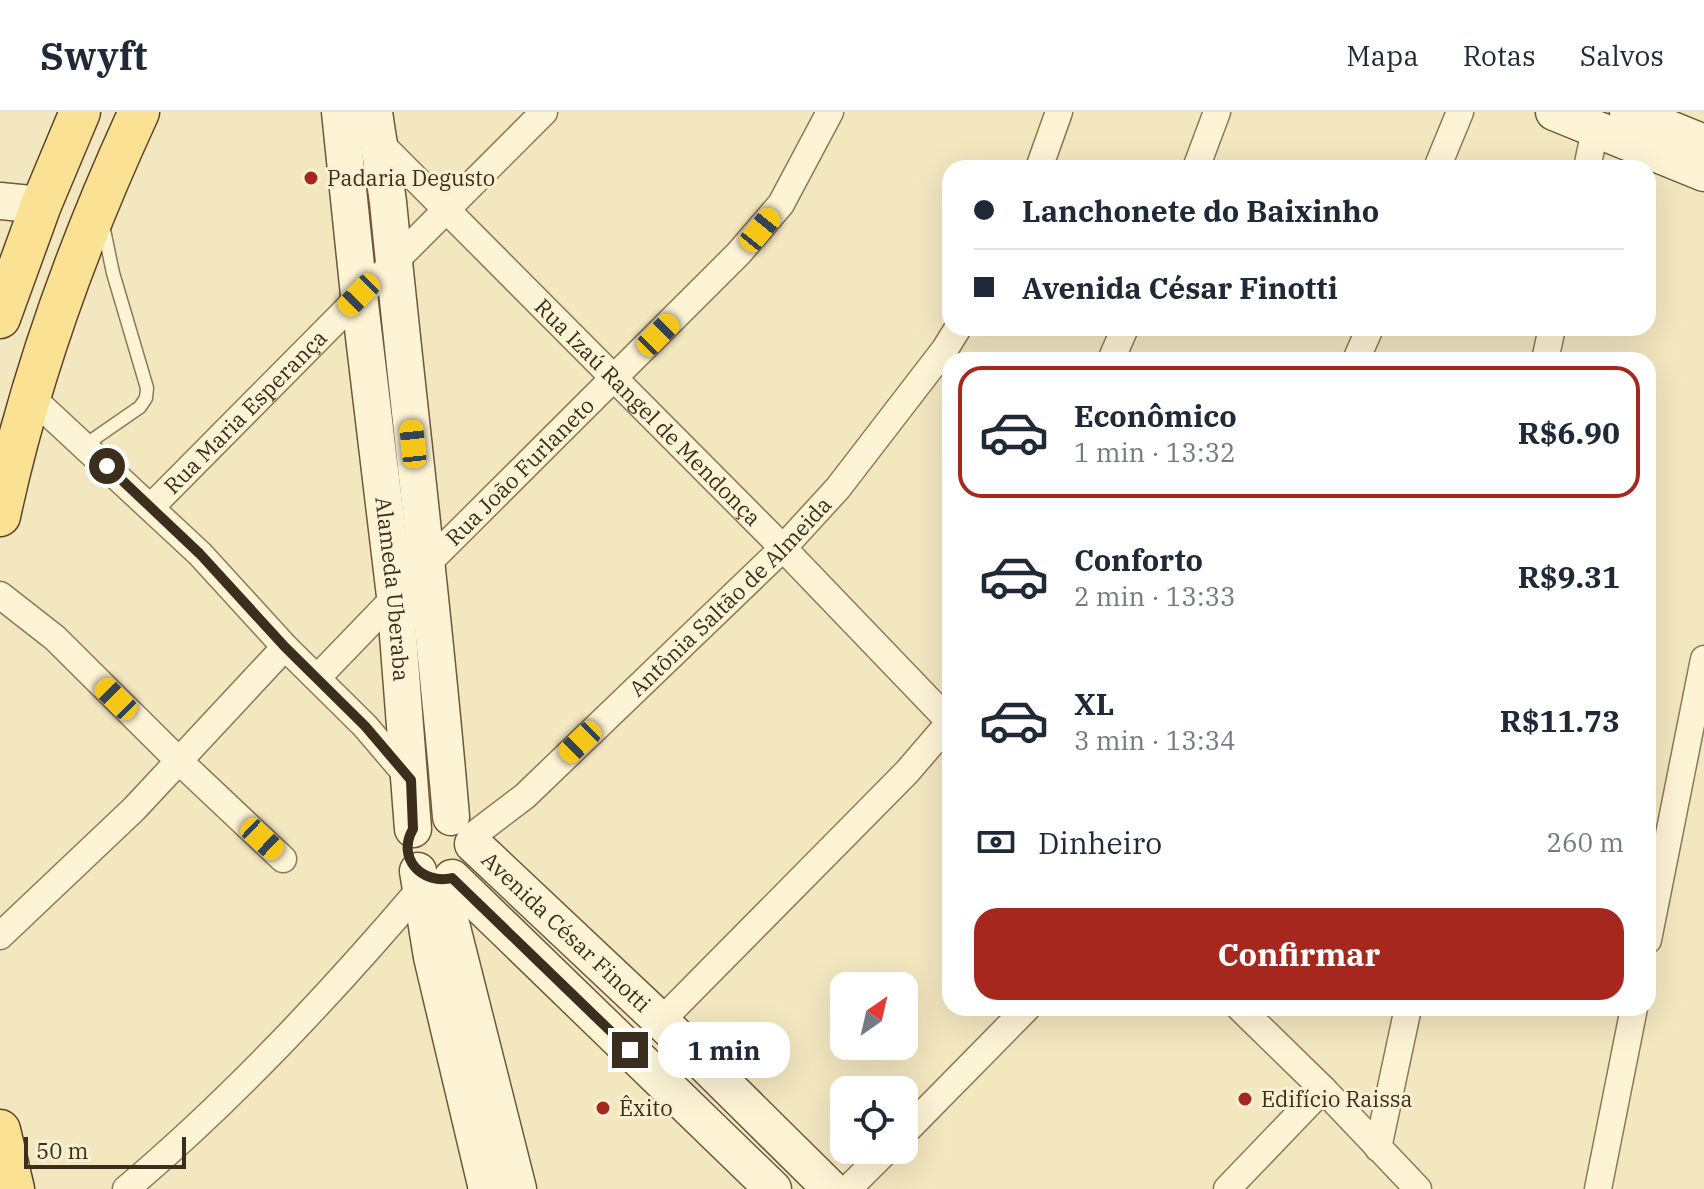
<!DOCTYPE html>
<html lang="pt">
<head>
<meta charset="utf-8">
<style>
	:root { --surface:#fff; --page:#f2f2f3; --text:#1f2937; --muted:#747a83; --line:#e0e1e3; --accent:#a5271e }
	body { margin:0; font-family:"IBM Plex Serif",serif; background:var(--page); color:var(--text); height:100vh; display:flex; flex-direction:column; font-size:30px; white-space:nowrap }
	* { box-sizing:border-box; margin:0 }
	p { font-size:26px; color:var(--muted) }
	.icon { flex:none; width:44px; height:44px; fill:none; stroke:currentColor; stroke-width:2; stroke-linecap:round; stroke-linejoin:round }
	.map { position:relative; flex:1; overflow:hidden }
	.sheet { position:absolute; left:942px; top:240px; width:714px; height:664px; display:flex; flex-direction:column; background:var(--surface); border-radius:24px; box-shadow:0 8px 32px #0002 }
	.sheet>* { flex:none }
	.hud { position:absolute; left:942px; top:48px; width:714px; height:176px; border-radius:24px; box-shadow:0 8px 32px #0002; display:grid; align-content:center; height:176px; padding:0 32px; background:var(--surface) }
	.needle { width:52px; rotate:34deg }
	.buttons { position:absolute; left:830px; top:860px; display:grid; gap:16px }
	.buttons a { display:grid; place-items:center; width:88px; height:88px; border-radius:16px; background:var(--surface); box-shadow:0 8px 32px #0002; font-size:40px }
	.scale { position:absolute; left:24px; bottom:20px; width:162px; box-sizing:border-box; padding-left:8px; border:4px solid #3c2e1c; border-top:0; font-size:22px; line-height:28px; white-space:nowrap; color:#3c2e1c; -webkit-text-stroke:6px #f9f0d1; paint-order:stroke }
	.end { position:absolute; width:36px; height:36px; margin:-18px; border:10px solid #3c2e1c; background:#fff; box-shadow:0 0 0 4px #fff }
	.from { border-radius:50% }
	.bubble { position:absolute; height:56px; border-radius:24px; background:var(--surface); box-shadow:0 8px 32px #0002; font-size:26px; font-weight:700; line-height:56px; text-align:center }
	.car { position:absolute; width:24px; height:48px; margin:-24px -12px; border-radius:10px; box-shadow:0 0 6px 2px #0007; background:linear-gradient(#f5c518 24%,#345 0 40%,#f5c518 0 76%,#345 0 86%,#f5c518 0) }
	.hud b { display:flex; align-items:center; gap:28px; height:76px; font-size:30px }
	.hud b+b { border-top:2px solid var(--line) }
	.hud i { width:20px; height:20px; background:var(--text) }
	ul { padding:14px 0 0; list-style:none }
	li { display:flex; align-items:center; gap:24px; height:132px; margin:0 16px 12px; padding:0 16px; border:4px solid transparent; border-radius:24px }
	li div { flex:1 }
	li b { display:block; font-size:30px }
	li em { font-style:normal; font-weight:700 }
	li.selected { border-color:var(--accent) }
	li>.icon { width:72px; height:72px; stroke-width:1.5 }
	.pay { display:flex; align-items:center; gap:20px; height:88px; padding:0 32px; font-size:30px }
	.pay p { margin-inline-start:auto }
	.primary-button { display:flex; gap:16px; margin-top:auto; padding:16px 32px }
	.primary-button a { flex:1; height:92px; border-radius:24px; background:var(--accent); color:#fff; font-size:32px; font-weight:700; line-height:92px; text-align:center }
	header { display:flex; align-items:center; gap:48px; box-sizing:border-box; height:112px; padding:0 40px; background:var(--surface); border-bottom:2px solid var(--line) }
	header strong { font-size:38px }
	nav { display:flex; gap:44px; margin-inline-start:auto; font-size:28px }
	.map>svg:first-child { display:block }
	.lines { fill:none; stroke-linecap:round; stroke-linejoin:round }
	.lane-casing { stroke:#8f7856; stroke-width:15 }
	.street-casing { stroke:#8f7856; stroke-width:29 }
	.secondary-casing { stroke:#705839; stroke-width:39 }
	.primary-casing { stroke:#5c452a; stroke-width:43 }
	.lane { stroke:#fdf3d5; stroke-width:12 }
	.street { stroke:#fdf3d5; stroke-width:26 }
	.secondary { stroke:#fdf3d5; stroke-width:36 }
	.primary { stroke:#fbe194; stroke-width:40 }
	.route { stroke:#3c2e1c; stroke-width:10 }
	.poi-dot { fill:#a5271e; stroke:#f9f0d1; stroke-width:3 }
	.labels { text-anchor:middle; stroke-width:6; stroke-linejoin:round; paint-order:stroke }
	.poi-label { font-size:22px; fill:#3c2e1c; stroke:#f9f0d1; text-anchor:start }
	.street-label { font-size:22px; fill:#3c2e1c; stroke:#f9f0d1 }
</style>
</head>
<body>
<header>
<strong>Swyft</strong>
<nav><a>Mapa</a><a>Rotas</a><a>Salvos</a></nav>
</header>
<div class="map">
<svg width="1704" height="1077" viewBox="0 0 1704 1077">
	<rect width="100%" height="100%" fill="#f3e7c0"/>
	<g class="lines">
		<!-- lane casing -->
		<g class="lane-casing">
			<path id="lane" d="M85,333L140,295L146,286L147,276L113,161L103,113"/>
		</g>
		<!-- street casing -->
		<g class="street-casing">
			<g id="street">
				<path id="s1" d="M377,28L783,436L950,610"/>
				<path d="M1039,56L1059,0"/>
				<path d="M1196,56L1217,0"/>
				<path d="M1437,56L1460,0"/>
				<path d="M1587,56L1595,18"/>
				<path d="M1111,248L1125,216"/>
				<path d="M1356,248L1370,216"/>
				<path d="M1545,248L1552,216"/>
				<path d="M29,283L200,442L285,535L365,614L411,668"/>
				<path id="s2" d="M151,395C282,263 412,131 544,0"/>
				<path d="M0,483L55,526L178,648L283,747"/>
				<path id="s3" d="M318,565L427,452L739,141L781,92L830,0"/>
				<path id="s4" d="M471,725L525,684L783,436L838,376L945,237L958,216"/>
				<path d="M0,824L134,697L285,535"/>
				<path d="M1648,828L1704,547"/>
				<path d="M1240,896L1323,977L1418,1077"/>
				<path d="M661,909L907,660L950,610"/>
				<path d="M904,1021L1027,896"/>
				<path d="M1378,1036L1408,896"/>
				<path d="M126,1077C233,987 330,883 421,776"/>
				<path d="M848,1077L887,1038"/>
				<path d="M1227,1077L1323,977"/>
				<path d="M1598,1077L1634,896"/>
			</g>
		</g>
		<!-- secondary casing -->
		<g class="secondary-casing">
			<g id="secondary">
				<path id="s5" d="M340,0L359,183L395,484L413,717"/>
				<path d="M374,0C378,30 384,60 388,90C408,295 434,499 451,705"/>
				<path d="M1554,0L1704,61"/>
				<path d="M1628,0L1704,31"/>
				<path d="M0,89L41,93"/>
				<path id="s6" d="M473,732L661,909L831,1077"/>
				<path d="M418,759L432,845L487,1077"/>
				<path d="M452,766L773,1077"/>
				<path d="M442,776L518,1077"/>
			</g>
		</g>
		<!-- primary casing -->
		<g class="primary-casing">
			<path id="primary" d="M0,206L41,93L80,0
				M0,404C30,263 79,130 139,0
				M0,1018L14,1077"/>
		</g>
		<!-- lane -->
		<use href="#lane" class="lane"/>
		<!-- street -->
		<use href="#street" class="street"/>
		<!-- secondary -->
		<use href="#secondary" class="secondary"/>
		<!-- primary -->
		<use href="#primary" class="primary"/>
	</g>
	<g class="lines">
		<!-- route -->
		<path class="route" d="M107,354L200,442L285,535L365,614L411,668L413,717C396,746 422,773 452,766L630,938"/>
	</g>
	<!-- markers -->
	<g class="poi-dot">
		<circle cx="311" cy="66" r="8"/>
		<circle cx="1245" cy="987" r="8"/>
		<circle cx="603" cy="996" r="8"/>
	</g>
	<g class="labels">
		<!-- poi labels -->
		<g class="poi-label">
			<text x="327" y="74">Padaria Degusto</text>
			<text x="1261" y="995">Edifício Raissa</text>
			<text x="619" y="1004">Êxito</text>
		</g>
		<!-- street labels -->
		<g class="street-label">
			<text dy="8" stroke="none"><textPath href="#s2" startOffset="134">Rua Maria Esperança</textPath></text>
			<text dy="8" stroke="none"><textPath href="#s1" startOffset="384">Rua Izaú Rangel de Mendonça</textPath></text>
			<text dy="8" stroke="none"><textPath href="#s3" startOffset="288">Rua João Furlaneto</textPath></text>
			<text dy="8" stroke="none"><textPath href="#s5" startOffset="480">Alameda Uberaba</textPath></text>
			<text dy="8" stroke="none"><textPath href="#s4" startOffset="354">Antônia Saltão de Almeida</textPath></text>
			<text dy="8" stroke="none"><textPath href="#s6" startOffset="128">Avenida César Finotti</textPath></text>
		</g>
	</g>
</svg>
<div class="buttons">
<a><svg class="needle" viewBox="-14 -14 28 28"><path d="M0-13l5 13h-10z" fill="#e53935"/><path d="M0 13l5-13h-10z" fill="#747a83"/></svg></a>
<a><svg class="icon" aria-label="locate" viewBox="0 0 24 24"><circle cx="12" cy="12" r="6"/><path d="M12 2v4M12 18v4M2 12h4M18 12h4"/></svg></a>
</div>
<div class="scale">50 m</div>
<i class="end from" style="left:107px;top:354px"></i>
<i class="end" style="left:630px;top:938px"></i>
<div class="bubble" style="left:658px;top:910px;width:132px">1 min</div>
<i class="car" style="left:760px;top:118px;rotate:39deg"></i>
<i class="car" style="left:359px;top:183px;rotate:224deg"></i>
<i class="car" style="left:658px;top:223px;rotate:45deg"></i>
<i class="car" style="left:413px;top:332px;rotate:354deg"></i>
<i class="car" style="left:116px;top:587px;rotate:315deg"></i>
<i class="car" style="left:580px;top:630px;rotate:226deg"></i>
<i class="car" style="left:262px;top:727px;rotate:133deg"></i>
<div class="hud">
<b><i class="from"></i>Lanchonete do Baixinho</b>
<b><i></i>Avenida César Finotti</b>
</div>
<section class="sheet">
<ul>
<li class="selected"><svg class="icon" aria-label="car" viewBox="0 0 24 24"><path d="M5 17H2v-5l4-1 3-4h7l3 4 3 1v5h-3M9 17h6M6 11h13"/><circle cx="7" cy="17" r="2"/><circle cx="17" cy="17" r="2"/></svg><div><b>Econômico</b><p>1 min · 13:32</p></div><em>R$6.90</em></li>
<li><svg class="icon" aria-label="car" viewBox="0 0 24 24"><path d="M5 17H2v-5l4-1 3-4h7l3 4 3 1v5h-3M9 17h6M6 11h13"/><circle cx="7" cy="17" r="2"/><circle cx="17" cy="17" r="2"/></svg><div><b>Conforto</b><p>2 min · 13:33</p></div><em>R$9.31</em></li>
<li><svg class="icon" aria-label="car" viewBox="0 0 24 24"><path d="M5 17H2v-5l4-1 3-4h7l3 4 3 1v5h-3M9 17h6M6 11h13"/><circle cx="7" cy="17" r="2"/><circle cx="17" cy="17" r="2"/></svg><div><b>XL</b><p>3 min · 13:34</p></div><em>R$11.73</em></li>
</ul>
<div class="pay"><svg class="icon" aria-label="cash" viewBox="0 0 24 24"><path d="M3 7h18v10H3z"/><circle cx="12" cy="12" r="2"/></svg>Dinheiro<p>260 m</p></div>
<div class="primary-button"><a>Confirmar</a></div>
</section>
</div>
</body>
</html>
